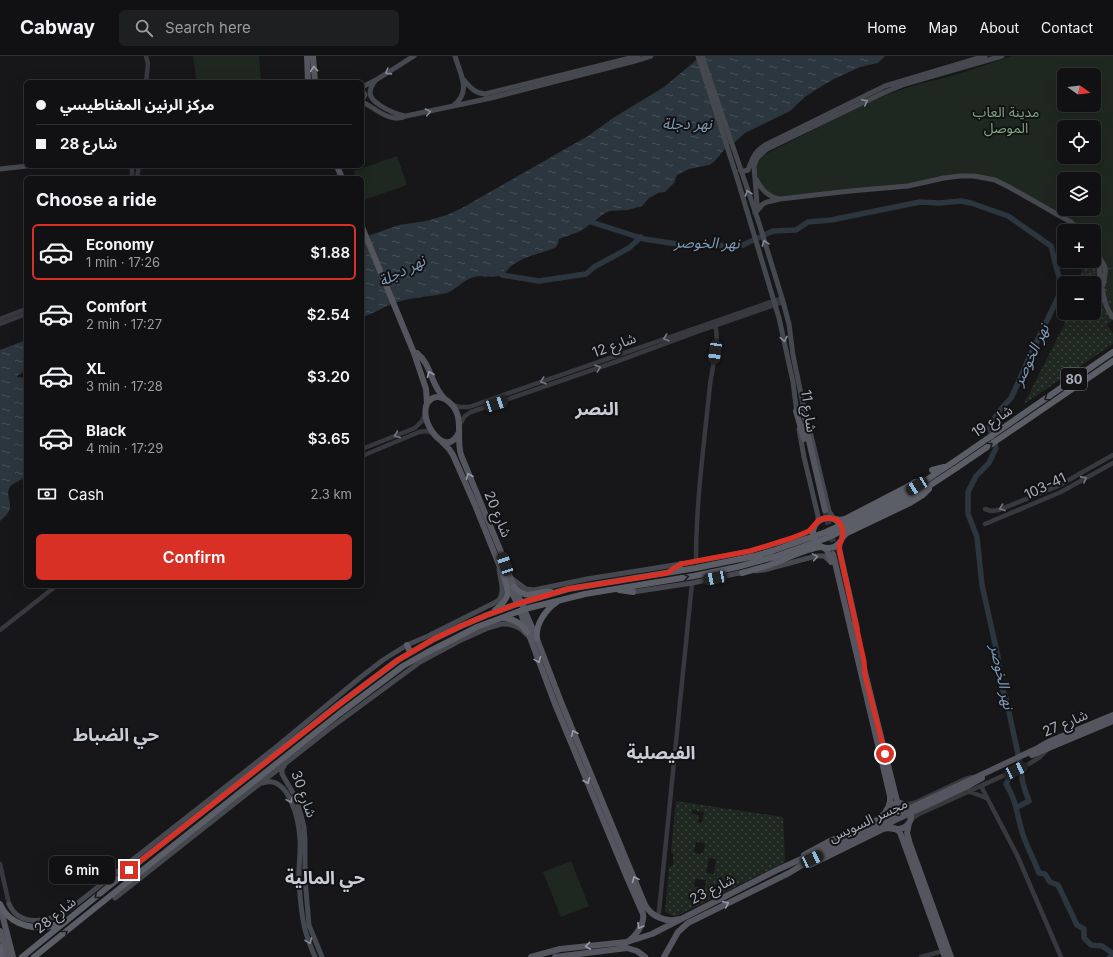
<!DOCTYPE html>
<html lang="en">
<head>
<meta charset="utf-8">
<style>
	:root { --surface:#111113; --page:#1e1f21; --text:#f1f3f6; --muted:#9c9da0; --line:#303133; --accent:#d93025 }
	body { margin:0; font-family:Inter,"Noto Sans Arabic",sans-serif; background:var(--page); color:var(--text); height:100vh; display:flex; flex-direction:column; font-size:15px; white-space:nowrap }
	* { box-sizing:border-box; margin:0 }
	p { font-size:13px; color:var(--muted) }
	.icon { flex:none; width:22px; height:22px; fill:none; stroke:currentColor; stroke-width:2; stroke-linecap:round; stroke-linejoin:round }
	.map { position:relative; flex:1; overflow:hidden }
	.details { position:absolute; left:24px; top:120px; width:340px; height:412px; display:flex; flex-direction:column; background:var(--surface); border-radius:6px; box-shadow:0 4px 16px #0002,0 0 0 1px var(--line) }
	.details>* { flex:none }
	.banner { position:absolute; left:24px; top:24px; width:340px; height:88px; border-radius:6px; box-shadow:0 4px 16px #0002,0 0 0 1px var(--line); display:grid; align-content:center; height:88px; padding:0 12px; background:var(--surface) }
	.needle { width:26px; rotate:104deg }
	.buttons { position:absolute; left:1057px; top:12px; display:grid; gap:8px }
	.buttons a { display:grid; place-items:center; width:44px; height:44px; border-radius:6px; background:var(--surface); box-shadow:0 4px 16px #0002,0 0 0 1px var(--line); font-size:20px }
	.end { position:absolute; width:18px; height:18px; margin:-9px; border:5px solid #d93025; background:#fff; box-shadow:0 0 0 2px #fff }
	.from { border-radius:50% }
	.bubble { position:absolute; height:28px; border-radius:6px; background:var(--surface); box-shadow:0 4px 16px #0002,0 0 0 1px var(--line); font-size:13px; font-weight:600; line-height:28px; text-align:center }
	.car { position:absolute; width:12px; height:24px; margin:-12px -6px; border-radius:5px; box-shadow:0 0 3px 1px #0007; background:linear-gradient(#222 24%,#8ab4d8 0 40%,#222 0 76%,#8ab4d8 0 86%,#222 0) }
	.banner b { display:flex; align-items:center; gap:14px; height:38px; font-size:15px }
	.banner b+b { border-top:1px solid var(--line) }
	.banner i { width:10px; height:10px; background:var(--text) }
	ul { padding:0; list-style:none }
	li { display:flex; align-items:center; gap:12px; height:56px; margin:0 8px 6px; padding:0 4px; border:2px solid transparent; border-radius:6px }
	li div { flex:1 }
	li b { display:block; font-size:15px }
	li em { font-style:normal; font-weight:600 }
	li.on { border-color:var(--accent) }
	li>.icon { width:36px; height:36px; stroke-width:1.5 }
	h2 { padding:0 12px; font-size:18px; line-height:48px }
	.pay { display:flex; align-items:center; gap:10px; height:44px; padding:0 12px; font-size:15px }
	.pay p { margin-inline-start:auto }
	.button { display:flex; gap:8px; margin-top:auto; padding:8px 12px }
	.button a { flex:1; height:46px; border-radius:6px; background:var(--accent); color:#fff; font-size:16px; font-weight:600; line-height:46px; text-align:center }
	header { display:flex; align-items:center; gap:24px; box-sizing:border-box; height:56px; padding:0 20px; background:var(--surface); border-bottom:1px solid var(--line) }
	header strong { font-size:19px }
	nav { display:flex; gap:22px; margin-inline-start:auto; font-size:14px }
	.search { width:280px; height:36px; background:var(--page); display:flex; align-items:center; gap:10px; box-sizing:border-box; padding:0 14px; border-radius:6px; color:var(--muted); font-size:15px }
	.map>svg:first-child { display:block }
	.grass { fill:url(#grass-dots); fill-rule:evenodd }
	.park { fill:#1f2820; fill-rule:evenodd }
	.water { fill:url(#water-ripples) }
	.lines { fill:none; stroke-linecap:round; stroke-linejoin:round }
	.stream { stroke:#2c363e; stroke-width:1 }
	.river { stroke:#2c363e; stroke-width:5.5 }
	.primary-tunnel { stroke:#343539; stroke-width:6; stroke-dasharray:6 3; stroke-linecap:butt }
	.tertiary { stroke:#38393f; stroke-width:4.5 }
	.secondary { stroke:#46484f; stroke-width:5 }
	.primary { stroke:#54555e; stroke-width:6 }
	.trunk { stroke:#5c5e67; stroke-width:6 }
	.primary-bridge { stroke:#54555e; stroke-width:6 }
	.trunk-bridge { stroke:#5c5e67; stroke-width:6 }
	.oneway { stroke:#979ba8 }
	.oneway2 { stroke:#868a95 }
	.oneway3 { stroke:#767983 }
	.oneway4 { stroke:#1d1d20 }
	.route { stroke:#d93025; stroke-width:5 }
	.labels { text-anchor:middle; stroke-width:4; stroke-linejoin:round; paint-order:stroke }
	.shield { fill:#121214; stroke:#7b7e88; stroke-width:1 }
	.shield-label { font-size:13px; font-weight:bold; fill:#a8adba }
	.park-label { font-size:14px; fill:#7fa682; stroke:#121214 }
	.street-label { font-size:14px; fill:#a8adba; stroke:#121214 }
	.water-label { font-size:15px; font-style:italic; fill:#7e9ab6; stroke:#121214 }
	.district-label { font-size:18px; font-weight:bold; fill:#cacdd6; stroke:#121214 }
</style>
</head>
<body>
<header>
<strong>Cabway</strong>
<div class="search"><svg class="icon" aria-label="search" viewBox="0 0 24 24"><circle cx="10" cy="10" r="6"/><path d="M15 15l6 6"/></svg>Search here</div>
<nav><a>Home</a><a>Map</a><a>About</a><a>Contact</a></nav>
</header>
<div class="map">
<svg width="1113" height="901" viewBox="0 0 1113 901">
	<defs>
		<pattern id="grass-dots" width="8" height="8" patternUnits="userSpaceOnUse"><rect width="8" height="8" fill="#1f2820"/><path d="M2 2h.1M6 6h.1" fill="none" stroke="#3d443e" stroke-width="1.8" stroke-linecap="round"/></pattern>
		<pattern id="water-ripples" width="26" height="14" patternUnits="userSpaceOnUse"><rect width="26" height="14" fill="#2c363e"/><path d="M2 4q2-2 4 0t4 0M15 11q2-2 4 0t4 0" fill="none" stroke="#485058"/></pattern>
	</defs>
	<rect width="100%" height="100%" fill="#171719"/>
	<!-- grass -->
	<path class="grass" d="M1113,198V264L1107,268L1113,278V288L1024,348L1063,271L1069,257H1094V227H1081L1082,206L1094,205V203Z
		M676,745L783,761L785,805L783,807L675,861L665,856L669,811L673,809V798L671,796ZM692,754L704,756L702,767L698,766L699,759L692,758ZM696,786L703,787L705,788L703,797H701V798L694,796ZM709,802L716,803L714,818L706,817ZM695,823L706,824L705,831H694Z"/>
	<!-- park -->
	<path class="park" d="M193,0H259L261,26H199L196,23Z
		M1012,0H1113V252L1107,227V210L1094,190V175H1084L1079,169L1070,163L978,119L909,129L780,141L771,139L758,125L756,107L760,101L879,41L912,30L955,19ZM1064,19H1094V49H1064ZM1064,71H1094V101H1064ZM1064,123H1094V153H1064Z
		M397,100L407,129L364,144L362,138V122H356L354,115Z
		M571,805L589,850L561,861L543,816Z"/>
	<!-- water -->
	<path class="water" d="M701,0H885L878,7L860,11L832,24L806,40L790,55L745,77L735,86L729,88L714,106L709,109L689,113L677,119L674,127L665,136L658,137L649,142L642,150L628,154L610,155L605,157L581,175L559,183L558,188L555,192C542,197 525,200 514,208C509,211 507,216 502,219C494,223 482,218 471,222C463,225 456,233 447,237C430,241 411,241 394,247C382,251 374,258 362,261V182L399,169L426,165L447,159L462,152L588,80L613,62L664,31Z
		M26,284V314L17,320V321L26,322V421C21,424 13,427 10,431C4,439 15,449 7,458C5,461 2,463 0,465V294Z"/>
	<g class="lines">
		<!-- stream -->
		<path class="stream" d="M1108,213L1113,212
			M1060,225L1097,216"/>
		<!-- river -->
		<path class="river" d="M585,164L644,183L691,190L743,189L773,175L796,174L808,166L831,164L920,146L939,147L961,145L971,147L1008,160L1051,190L1062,233L1028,304L1019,325L1011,342L1000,354L989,370L996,392L989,407L976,420L968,436V458L977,481L982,529L998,601L1001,630L1006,642L1021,712L1011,718L1006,728C1016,744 1016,754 1021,772C1024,786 1034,803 1039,817L1045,818L1050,826L1058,829L1077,869L1084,873V882L1091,889L1102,890L1112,897V901H1110
			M498,215L502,219L539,225L586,218L594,211L629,192L641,181
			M1017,751L1029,745C1024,733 1021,724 1021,712"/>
		<!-- primary-tunnel -->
		<path class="primary-tunnel" d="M825,454L836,498"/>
		<!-- tertiary -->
		<path class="tertiary" d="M146,26L148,8L146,0
			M132,110V122
			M137,122L139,110
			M0,263L26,253
			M0,268L26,258
			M452,349L460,351H469L782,242
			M460,368L465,360L471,356L618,305L697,276L783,246
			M362,393L415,372L422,365L425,358
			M362,400L419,376L426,375L433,377
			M985,453L991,455L999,454L1058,430L1113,399
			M985,468L1061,436L1113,407
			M696,505C696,446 704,388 710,329C712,312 720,284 715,269
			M0,574L56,530
			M984,728L982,731L983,734L1017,799L1061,901
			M967,736H971L986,742
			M903,748H909L914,747L965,723L972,721
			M909,767L913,762L919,758L1029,708L1040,701L1048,693
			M0,808L9,848
			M655,859H658L659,855L692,527
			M921,901L943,895"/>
		<!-- secondary -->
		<path class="secondary" d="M698,0L738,125L779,262L793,326L797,358
			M702,0L758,164L782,242L789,268L793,299L805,358
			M462,22C469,30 474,37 485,38L638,0
			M375,25C366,37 370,43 381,50C389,55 396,58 405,60
			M362,31L376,24L414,0
			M362,34L365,39L362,44
			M362,46C376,52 390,68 406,60L491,42L635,5L651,0
			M454,49C472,35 460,18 455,0
			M0,113L27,110
			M740,114L744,115L748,114C753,102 753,97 765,89L885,30L985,0
			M756,123C762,134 767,140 779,143
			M756,155L757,148L754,110L757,102L767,93L883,37L905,28L1002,0
			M755,157L763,148L767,146L780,143L850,135L908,130L944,122L960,120H974L995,124L1009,131L1060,160L1071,166L1081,175
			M1094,194C1105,211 1108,208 1103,229
			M1098,200C1100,206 1099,212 1100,219C1102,231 1104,252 1113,261
			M799,373L804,401L818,460V464L816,468
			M810,375L829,455L832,460L835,463
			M756,515L764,514L816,500H824L830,505
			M511,522L526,533L534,534L587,523L681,508L750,495L771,489L802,479L809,475L815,469
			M633,536L692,527L744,516
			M284,710L282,713V718L296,742L300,755L304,771L305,784V823L309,869L322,901
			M263,727C289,718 299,765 300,783C301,798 298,812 299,827C300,840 301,856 304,869C306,880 311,891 315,901
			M115,842L329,673L420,606L459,585L488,572L501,568H508L515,570L521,573L527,579
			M9,848C20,873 52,865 70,853L275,692L361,621L383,604L407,589L428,580L498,545C506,536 500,523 499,513"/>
		<!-- primary -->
		<path class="primary" d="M307,0L308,26
			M313,0L315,26
			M337,110L342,122
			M362,171L414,297L426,333L427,347
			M414,297H417C431,308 431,329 444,342
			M804,354L807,376L825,454
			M796,355L804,383
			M459,376C445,409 410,353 433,342C437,340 441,341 445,343C467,357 455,378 461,399L501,496L510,521L537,583L561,646L645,849C651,860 666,867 679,863
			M442,386L449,393L453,399L475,449L504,521L516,545
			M840,486L839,492L840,497L857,573
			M824,492L827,494L831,506
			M833,498L890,740V745L888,752
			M520,555L555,648L626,819L643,858C645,867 635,882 627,886
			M853,568L896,741L897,745L901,748
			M1032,699L1113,665
			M966,726L1036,693L1048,686L1113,659
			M968,730L982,722
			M885 760a13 13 0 1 1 26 0a13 13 0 1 1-26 0Z
			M909,767L907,777L910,788L951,901
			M895,773L899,775L901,779L945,901
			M804,799L830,785L877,764L886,756
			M810,809L883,773L888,772L894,773
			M0,850L13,901
			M0,875L7,901
			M531,901L560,893L627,886L652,878L777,814L810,799
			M555,901L627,892L637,895L645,901
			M664,901L678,876L688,867L789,817L812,803"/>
		<!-- trunk -->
		<path class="trunk" d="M932,414L944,411
			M882,450L905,438L955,405L1113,296
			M885,455L926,432L958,411L1113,305
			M813 477a15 15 0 1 1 30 0a15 15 0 1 1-30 0Z
			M835,463L840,464L845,463L903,433L915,426
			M843,481L847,477L910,447L923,439L929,433
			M671,515L681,508
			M742,517C753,514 764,511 775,507C787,502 811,491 822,491
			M514,531C530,546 534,534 551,536
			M619,534L633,536
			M495,554C509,543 510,538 504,521
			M504,562C515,563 522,567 527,576
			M537,583C535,569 545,554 557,546
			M407,589L410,596
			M0,848C10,871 39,876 60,867
			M0,891L1,901
			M22,901L129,814L334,652L398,604L434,583L461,570L487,559L517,548L568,533L696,512L755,500L772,495
			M34,901L115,836L339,658L403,610L426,597L477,571L525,553L585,538L694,520L737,511L774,501"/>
		<!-- primary-bridge -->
		<path class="primary-bridge" d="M810,799L966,726
			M812,803L968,730"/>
		<!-- trunk-bridge -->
		<path class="trunk-bridge" d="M772,495L826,476L882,450
			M774,501L827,482L885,455"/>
	</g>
	<!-- one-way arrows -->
	<defs><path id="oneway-chevron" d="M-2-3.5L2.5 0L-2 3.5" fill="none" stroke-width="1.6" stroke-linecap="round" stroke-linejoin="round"/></defs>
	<g class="oneway">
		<use href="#oneway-chevron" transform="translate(314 13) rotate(-95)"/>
		<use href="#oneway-chevron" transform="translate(430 318) rotate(-112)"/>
		<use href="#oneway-chevron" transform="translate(469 420) rotate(-112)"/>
		<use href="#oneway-chevron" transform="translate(538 604) rotate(69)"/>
		<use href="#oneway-chevron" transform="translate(574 677) rotate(-113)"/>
		<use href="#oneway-chevron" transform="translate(587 725) rotate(67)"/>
		<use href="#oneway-chevron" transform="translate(635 823) rotate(-113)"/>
		<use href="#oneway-chevron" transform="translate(726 848) rotate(-26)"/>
		<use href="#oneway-chevron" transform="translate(640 870) rotate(120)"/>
		<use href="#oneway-chevron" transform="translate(588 890) rotate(174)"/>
	</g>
	<g class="oneway2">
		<use href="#oneway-chevron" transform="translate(388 16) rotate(148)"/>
		<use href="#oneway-chevron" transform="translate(865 46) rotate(-26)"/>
		<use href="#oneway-chevron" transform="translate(428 56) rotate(-12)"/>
		<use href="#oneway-chevron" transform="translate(748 137) rotate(-109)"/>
		<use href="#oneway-chevron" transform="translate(765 187) rotate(-108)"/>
		<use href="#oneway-chevron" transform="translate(784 283) rotate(79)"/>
		<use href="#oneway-chevron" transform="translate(815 501) rotate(-10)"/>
		<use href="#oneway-chevron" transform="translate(290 744) rotate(66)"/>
		<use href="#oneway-chevron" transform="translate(309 885) rotate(69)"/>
	</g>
	<g class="oneway3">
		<use href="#oneway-chevron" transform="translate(666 282) rotate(161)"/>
		<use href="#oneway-chevron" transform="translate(598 312) rotate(-19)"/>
		<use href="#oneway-chevron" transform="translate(543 325) rotate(161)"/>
		<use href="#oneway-chevron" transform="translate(397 379) rotate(158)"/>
		<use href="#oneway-chevron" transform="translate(1084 423) rotate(-29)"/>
		<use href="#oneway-chevron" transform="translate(1002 452) rotate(160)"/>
	</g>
	<g class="oneway4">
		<use href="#oneway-chevron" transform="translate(1047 342) rotate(145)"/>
		<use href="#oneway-chevron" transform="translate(990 389) rotate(-34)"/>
		<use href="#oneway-chevron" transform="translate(686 521) rotate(-10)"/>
		<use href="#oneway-chevron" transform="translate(97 840) rotate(141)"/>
		<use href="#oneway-chevron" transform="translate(65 877) rotate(-39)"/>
	</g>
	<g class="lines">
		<!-- route -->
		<path class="route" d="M129,814L363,630L398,604L434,583L461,570L487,559L517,548L568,533L667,517L681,508L750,495L792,482L809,475L819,464L827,462L835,463L840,467L842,472L843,480L839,490L840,497L864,605L865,619L885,698"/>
	</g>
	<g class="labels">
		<!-- shield labels -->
		<rect class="shield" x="1061" y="312" width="26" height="22" rx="3"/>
		<g class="shield-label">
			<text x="1074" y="328">80</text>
		</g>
		<!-- park labels -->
		<g class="park-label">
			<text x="1006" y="61">مدينة العاب<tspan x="1006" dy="16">الموصل</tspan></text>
		</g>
		<!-- street labels -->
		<g class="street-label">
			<text transform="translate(614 289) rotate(-20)" y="5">شارع 12</text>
			<text transform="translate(809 355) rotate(82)" y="5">شارع 11</text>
			<text transform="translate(992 365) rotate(-34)" y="5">شارع 19</text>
			<text transform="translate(1045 430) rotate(-25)" y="5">103-41</text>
			<text transform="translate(498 458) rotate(67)" y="5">شارع 20</text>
			<text transform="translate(1065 667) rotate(-23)" y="5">شارع 27</text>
			<text transform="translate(304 738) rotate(70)" y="5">شارع 30</text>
			<text transform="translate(868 764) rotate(-25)" y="5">مجسر السويس</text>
			<text transform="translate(712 833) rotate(-27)" y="5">شارع 23</text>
			<text transform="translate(55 859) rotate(-39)" y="5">شارع 28</text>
		</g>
		<!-- water labels -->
		<g class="water-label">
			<text x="687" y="73">نهر دجلة</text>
			<text transform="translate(707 187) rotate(1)" y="5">نهر الخوصر</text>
			<text transform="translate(402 215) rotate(-27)" y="5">نهر دجلة</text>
			<text transform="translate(1031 299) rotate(-65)" y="5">نهر الخوصر</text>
			<text transform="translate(1002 621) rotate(78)" y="5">نهر الخوصر</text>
		</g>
		<!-- district labels -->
		<g class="district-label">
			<text x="597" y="359">النصر</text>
			<text x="116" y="685">حي الضباط</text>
			<text x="661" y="703">الفيصلية</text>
			<text x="325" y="828">حي المالية</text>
		</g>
	</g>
</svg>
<div class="buttons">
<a><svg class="needle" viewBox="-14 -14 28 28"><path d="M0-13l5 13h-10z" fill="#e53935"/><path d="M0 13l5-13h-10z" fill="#9c9da0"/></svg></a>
<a><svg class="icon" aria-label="locate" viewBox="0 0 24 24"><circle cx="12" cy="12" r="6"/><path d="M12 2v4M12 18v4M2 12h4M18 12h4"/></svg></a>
<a><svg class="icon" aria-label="layers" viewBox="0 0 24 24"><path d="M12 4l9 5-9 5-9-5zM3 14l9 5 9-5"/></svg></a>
<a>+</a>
<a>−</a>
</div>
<i class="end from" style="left:885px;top:698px"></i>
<i class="end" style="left:129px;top:814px"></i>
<div class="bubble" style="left:49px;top:800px;width:66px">6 min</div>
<i class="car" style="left:715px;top:296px;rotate:188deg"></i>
<i class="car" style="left:496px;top:348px;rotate:72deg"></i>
<i class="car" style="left:917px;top:430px;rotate:238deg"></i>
<i class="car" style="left:505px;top:508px;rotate:341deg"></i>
<i class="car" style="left:715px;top:522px;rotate:259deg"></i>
<i class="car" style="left:1016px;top:714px;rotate:65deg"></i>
<i class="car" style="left:812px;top:803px;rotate:65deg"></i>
<div class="banner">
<b><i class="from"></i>مركز الرنين المغناطيسي</b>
<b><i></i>شارع 28</b>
</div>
<section class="details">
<h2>Choose a ride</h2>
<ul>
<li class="on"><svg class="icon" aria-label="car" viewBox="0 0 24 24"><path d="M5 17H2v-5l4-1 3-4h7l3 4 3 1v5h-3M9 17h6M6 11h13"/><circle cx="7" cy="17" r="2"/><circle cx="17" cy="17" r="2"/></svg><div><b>Economy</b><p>1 min · 17:26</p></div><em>$1.88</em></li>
<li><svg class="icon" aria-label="car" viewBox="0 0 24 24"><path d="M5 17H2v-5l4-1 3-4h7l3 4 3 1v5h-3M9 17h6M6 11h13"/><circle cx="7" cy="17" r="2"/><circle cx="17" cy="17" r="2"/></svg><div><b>Comfort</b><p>2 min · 17:27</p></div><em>$2.54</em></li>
<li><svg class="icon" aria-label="car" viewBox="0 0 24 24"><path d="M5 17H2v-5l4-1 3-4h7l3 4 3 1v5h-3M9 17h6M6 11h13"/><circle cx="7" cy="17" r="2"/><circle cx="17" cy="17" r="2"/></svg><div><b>XL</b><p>3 min · 17:28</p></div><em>$3.20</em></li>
<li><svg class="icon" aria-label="car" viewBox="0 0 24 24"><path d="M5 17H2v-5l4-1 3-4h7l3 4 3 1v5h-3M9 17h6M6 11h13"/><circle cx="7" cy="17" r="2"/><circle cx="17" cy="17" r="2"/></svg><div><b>Black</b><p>4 min · 17:29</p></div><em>$3.65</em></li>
</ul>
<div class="pay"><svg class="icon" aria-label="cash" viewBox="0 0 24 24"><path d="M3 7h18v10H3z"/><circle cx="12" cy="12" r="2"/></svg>Cash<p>2.3 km</p></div>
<div class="button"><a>Confirm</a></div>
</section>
</div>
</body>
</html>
